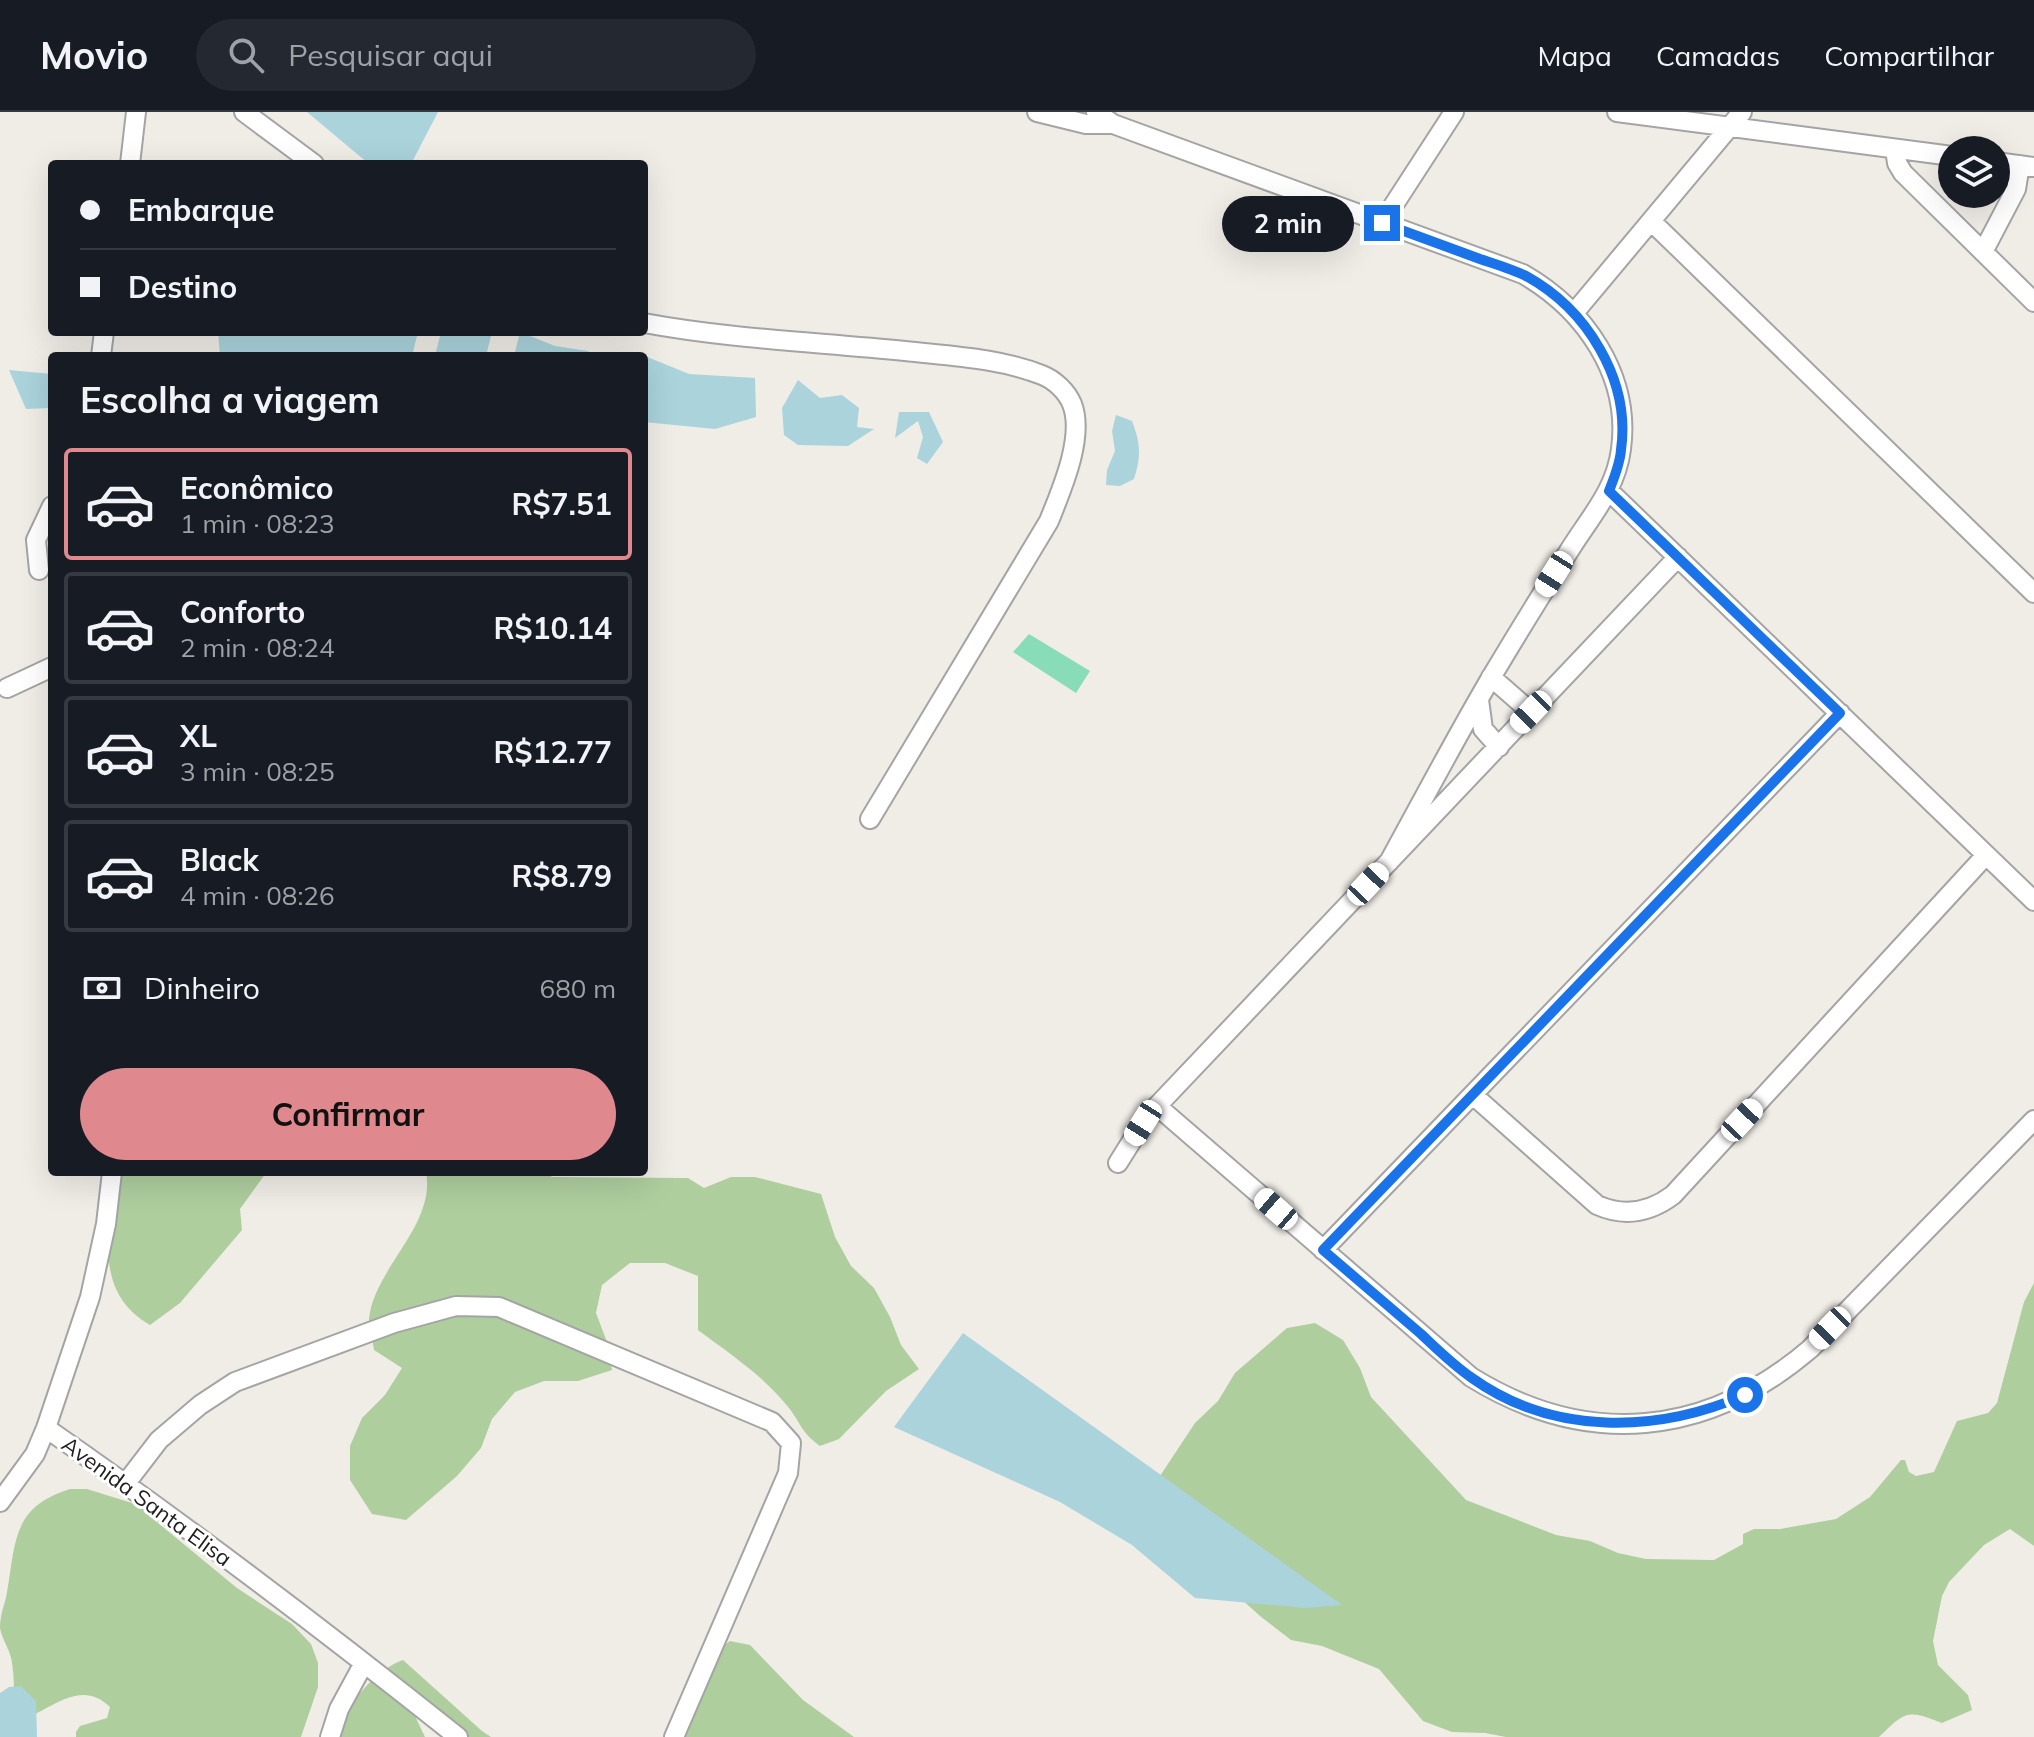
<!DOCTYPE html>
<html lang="pt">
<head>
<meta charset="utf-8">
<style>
	:root { --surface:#171b24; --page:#242831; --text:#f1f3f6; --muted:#9ea1a6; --line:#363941; --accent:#df898e }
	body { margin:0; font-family:Mulish,sans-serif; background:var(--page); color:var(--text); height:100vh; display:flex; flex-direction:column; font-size:30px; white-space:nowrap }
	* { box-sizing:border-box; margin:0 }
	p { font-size:26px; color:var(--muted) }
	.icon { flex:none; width:44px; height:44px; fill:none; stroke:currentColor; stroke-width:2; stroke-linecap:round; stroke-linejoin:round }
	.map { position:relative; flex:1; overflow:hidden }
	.drawer { position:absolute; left:48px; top:240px; width:600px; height:824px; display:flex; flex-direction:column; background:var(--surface); border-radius:8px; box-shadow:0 8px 32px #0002 }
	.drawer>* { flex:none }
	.hud { position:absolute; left:48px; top:48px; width:600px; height:176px; border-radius:8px; box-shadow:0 8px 32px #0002; display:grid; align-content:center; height:176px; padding:0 32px; background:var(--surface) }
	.tools { position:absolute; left:1938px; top:24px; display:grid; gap:16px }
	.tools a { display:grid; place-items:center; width:72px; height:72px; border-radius:50%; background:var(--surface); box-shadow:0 8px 32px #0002; font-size:40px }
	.end { position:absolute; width:36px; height:36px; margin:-18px; border:10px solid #1a73e8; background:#fff; box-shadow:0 0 0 4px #fff }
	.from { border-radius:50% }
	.bubble { position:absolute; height:56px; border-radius:28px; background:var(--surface); box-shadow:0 8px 32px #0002; font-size:26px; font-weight:700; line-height:56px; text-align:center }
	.car { position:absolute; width:24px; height:48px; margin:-24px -12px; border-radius:10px; box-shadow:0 0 6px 2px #0007; background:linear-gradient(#fff 24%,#345 0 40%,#fff 0 76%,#345 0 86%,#fff 0) }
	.hud b { display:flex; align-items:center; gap:28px; height:76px; font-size:30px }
	.hud b+b { border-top:2px solid var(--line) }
	.hud i { width:20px; height:20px; background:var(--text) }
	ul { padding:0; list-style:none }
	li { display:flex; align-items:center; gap:24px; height:112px; margin:0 16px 12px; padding:0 16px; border:4px solid var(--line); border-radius:8px }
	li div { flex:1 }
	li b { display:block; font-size:30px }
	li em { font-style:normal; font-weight:700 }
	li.active { border-color:var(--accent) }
	li>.icon { width:72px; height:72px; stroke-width:1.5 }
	h2 { padding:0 32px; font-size:36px; line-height:96px }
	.pay { display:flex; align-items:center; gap:20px; height:88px; padding:0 32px; font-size:30px }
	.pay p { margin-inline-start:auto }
	.action { display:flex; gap:16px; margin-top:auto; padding:16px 32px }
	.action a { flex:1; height:92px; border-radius:48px; background:var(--accent); color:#111; font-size:32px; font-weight:700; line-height:92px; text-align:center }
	header { display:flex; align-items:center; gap:48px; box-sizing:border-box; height:112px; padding:0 40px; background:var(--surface); border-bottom:2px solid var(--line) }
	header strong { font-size:38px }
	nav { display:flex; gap:44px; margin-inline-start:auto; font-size:28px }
	.search { width:560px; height:72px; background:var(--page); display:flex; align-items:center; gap:20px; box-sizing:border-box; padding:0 28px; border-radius:44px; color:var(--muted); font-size:30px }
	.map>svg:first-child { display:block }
	.forest { fill:#aece9e }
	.pitch { fill:#89dcb8 }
	.water { fill:#aad3dc }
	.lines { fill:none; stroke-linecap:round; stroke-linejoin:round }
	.minor-casing { stroke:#a4a4a4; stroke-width:22 }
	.minor { stroke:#fff; stroke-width:18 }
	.route { stroke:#1a73e8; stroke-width:10 }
	.labels { text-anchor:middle; stroke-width:6; stroke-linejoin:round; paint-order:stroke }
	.street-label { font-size:22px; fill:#202020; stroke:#fff }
</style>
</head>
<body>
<header>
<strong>Movio</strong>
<div class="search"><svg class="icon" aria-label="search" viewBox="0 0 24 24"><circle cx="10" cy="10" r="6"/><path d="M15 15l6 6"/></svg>Pesquisar aqui</div>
<nav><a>Mapa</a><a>Camadas</a><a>Compartilhar</a></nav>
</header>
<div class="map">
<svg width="2034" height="1625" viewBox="0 0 2034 1625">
	<rect width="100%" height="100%" fill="#f0ede7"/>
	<!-- forest -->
	<path class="forest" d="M115,1060L266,1061L240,1097L242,1118L180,1191L150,1213C91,1179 110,1116 115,1060Z
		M426,1060H545L552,1065L688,1066L704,1076L731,1065H755L821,1082L835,1125L851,1154L874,1176L890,1205L901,1233L919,1257L886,1279L839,1327L820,1334C800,1319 802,1313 789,1296C764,1264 730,1242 698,1218V1164L665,1151H630L602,1173L596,1201L607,1230L612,1258L578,1269H544L515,1280L492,1307L481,1336L457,1364L406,1408L372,1402L350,1368V1334L362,1306L385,1283L402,1256L374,1238C373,1228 369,1217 369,1207C374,1156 436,1114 426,1060Z
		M2034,1171V1434L2010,1417L1984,1433L1949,1470L1942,1484L1933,1529L1938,1553L1968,1583L1972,1598L1942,1611C1908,1597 1905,1599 1879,1625H1506L1485,1621L1452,1620L1423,1609L1379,1557L1322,1534L1291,1528L1260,1504L1197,1447L1154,1373L1195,1311L1218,1289L1235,1261L1287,1216L1315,1211L1343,1228L1360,1256L1371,1285L1466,1388L1556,1423L1590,1429L1618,1441L1646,1447L1714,1448L1743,1432V1422L1754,1417H1780L1836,1407L1870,1385L1901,1348H1905L1909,1360L1916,1364L1934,1360L1957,1309L1988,1301L1997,1291L2024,1190Z
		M70,1377H87L135,1392L237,1476L292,1512L311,1532L318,1551V1575L301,1625H76V1620L80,1614L107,1606L110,1595C84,1570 60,1590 33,1603L14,1589C14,1577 14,1563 12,1551C11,1539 2,1528 0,1516C0,1501 5,1493 7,1480C16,1429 12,1395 70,1377Z
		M730,1529L750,1533L803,1588L854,1625H665L720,1536Z
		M403,1548L482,1619L491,1625H468L444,1607L417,1595L416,1606L425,1625H341C341,1596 376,1557 403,1548Z"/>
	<!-- pitch -->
	<path class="pitch" d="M1029,522L1090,559L1076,581L1013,540Z"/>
	<!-- water -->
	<path class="water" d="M307,0H438L411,52H369Z
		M218,220H418L412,244H220Z
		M441,220H492L486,244H435Z
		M520,220L555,234L588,239L594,244H514Z
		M635,240L689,262L755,266L756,305L715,317L644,310V244H634Z
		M9,258L52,262V296L26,297Z
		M798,268L820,286L842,283L859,296L857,315L874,317L848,334L798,333L784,323L782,296Z
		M899,300H929L943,330L927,352L917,346L923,325L918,309L895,326Z
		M1116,303L1132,309C1141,332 1141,345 1134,367L1120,374L1106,373L1107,358L1115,339L1112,319Z
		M963,1221L1342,1493L1305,1496L1195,1486L1132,1433L1060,1390L894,1315Z
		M21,1574L36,1589L37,1625H0V1581L9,1575Z"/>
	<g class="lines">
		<!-- minor casing -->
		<g class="minor-casing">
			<path id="minor" d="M244,0L314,52
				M1037,0L1086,12H1113
				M1096,0L1113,12L1523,162C1584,197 1631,263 1621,337C1616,378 1590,405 1569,439C1543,480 1517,522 1492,564C1456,625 1423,688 1389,750
				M1617,0L1952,44
				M1895,37L1897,51L1903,61L2034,190
				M1996,50L2034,55
				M130,52L136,0
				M1651,109L2034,481
				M1382,111L1454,0
				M1983,140L2016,77L2020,53
				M1574,201L1742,0
				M644,211C730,227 818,230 905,239C950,244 999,246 1042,263C1055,268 1067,280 1072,292C1085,325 1061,379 1049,409L870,707
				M101,244L104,220
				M1609,379L2034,789
				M39,458L36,428L52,394
				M1491,565L1531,600
				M7,576L52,555
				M1479,588L1483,617L1499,635
				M1473,983L1597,1093C1624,1105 1649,1101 1673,1083L1986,743
				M1157,994L1471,1265C1587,1337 1707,1325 1810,1237L2034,1008
				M1118,1051L1143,1011L1157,994L1678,445
				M1323,1138L1840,601
				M46,1316C187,1414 324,1518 458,1625
				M126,1371L159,1328L200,1293L235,1270L394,1211L456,1194L499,1195L772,1310L791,1331L788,1361L674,1625
				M0,1390L35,1342L46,1316L90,1185L106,1112L112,1060
				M330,1625L339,1597L364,1551"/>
		</g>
		<!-- minor -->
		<use href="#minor" class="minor"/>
	</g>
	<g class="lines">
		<!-- route -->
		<path class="route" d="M1382,111C1415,123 1448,135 1480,147C1495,152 1512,157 1526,164C1586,197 1631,267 1621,338C1620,352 1614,366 1609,379L1840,601L1323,1138C1356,1166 1388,1194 1421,1222C1437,1237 1453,1253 1472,1266C1553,1324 1657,1321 1745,1283"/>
	</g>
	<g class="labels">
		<!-- street labels -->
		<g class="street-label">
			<text transform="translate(147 1389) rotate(36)" y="8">Avenida Santa Elisa</text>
		</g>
	</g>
</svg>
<div class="tools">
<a><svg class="icon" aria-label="layers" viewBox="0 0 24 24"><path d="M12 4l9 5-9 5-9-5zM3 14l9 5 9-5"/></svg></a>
</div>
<i class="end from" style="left:1745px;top:1283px"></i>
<i class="end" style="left:1382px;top:111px"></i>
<div class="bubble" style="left:1222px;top:84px;width:132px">2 min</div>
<i class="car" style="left:1554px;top:462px;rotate:212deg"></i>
<i class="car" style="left:1531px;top:600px;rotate:224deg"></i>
<i class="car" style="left:1368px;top:772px;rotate:43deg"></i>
<i class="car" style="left:1742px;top:1008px;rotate:43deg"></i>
<i class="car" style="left:1143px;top:1011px;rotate:212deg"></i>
<i class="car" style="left:1276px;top:1097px;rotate:311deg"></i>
<i class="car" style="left:1830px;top:1216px;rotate:224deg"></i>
<div class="hud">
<b><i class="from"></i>Embarque</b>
<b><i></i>Destino</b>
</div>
<section class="drawer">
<h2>Escolha a viagem</h2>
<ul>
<li class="active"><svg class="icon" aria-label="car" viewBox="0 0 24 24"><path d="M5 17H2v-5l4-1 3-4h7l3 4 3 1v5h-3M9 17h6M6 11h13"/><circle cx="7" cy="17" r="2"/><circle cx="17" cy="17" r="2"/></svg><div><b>Econômico</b><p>1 min · 08:23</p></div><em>R$7.51</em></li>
<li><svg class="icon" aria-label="car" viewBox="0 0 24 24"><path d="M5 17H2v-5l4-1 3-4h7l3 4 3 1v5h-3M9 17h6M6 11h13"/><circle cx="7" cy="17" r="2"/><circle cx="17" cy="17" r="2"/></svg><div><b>Conforto</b><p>2 min · 08:24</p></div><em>R$10.14</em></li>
<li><svg class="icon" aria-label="car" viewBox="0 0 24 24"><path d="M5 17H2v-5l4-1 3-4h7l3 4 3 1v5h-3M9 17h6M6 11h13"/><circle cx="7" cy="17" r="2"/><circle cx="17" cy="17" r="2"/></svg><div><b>XL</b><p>3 min · 08:25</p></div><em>R$12.77</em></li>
<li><svg class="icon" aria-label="car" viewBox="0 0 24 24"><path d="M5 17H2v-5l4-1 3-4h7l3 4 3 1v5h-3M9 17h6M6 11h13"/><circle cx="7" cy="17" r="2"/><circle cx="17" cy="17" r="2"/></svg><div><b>Black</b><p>4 min · 08:26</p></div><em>R$8.79</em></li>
</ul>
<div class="pay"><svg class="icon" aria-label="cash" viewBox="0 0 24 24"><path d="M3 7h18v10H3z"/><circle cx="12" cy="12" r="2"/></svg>Dinheiro<p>680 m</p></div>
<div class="action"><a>Confirmar</a></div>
</section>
</div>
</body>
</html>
